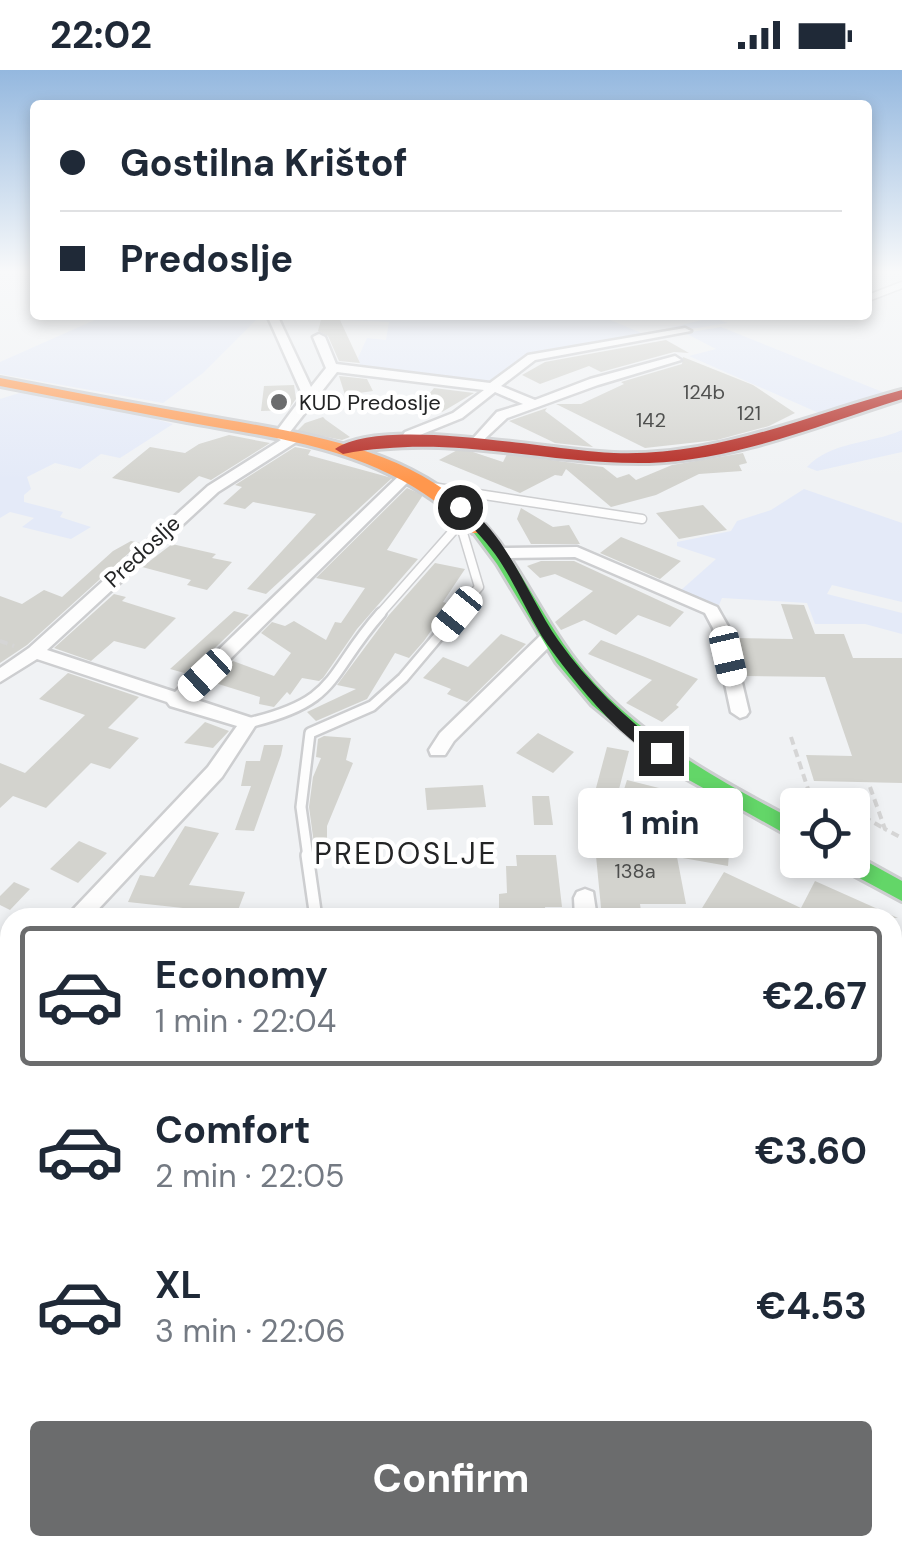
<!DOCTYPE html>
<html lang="en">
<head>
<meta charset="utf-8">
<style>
	:root { --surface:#fff; --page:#f6f6f7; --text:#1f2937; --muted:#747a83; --line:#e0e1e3; --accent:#6b6c6d }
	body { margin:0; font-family:"DM Sans",sans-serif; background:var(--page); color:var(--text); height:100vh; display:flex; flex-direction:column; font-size:38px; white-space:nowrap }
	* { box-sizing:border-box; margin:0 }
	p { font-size:32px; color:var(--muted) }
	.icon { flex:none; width:55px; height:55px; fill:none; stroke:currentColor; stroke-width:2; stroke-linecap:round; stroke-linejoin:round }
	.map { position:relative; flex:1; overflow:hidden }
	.side { position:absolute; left:0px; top:838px; width:902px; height:648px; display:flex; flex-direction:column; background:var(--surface); border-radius:30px 30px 0 0; box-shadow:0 5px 15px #0003 }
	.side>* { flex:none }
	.hud { position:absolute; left:30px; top:30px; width:842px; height:220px; border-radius:10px; box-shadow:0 5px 15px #0003; display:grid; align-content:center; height:220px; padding:0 30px; background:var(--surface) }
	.buttons { position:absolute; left:780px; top:718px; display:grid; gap:20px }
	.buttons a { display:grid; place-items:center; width:90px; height:90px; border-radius:10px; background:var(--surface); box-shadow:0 5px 15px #0003; font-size:50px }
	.end { position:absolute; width:45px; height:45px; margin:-22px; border:12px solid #232425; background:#fff; box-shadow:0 0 0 5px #fff }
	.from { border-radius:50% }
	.bubble { position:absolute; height:70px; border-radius:10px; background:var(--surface); box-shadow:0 5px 15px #0003; font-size:32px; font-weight:700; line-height:70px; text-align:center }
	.car { position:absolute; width:30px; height:60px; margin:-30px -15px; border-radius:12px; box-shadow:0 0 8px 2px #0007; background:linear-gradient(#fff 24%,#345 0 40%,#fff 0 76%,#345 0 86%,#fff 0) }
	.hud b { display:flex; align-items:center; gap:35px; height:95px; font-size:38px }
	.hud b+b { border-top:2px solid var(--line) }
	.hud i { width:25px; height:25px; background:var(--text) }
	ul { padding:18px 0 0; list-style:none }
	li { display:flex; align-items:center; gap:30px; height:140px; margin:0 20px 15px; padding:0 10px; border:5px solid transparent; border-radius:10px }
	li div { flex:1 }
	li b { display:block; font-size:38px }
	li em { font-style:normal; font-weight:700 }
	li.active { border-color:var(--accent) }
	li>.icon { width:90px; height:90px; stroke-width:1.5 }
	.action { display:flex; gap:20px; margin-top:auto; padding:20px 30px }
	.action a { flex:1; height:115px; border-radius:10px; background:var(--accent); color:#fff; font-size:40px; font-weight:700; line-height:115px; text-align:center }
	.status { display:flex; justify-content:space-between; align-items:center; height:70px; padding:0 50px; background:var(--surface); direction:ltr }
	.status svg { height:28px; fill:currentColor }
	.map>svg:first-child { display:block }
	.green { fill:#e4eaf8 }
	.building { fill:#d3d3ce }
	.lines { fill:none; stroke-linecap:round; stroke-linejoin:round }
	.lane-far3-casing { stroke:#cdced0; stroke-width:9 }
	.lane-far2-casing { stroke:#cdced0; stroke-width:11 }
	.lane-far1-casing { stroke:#cdced0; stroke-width:14 }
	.lane-casing { stroke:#cdced0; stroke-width:16 }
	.street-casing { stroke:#cdced0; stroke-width:5 }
	.fast-casing { stroke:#cdced0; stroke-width:6 }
	.slow-casing { stroke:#cdced0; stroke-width:6 }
	.jam-casing { stroke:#cdced0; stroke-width:6 }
	.path { stroke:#d5d5d5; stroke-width:4; stroke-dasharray:8 5; stroke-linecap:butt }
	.lane-far3 { stroke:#fdfdfd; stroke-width:6 }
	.lane-far2 { stroke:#fdfdfd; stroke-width:8 }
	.lane-far1 { stroke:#fdfdfd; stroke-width:9 }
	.lane { stroke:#fdfdfd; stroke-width:11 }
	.street { fill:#fdfdfd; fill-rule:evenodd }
	.fast { fill:#63d668; fill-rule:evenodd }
	.slow { fill:#ff974d; fill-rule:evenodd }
	.jam { fill:#b3261e; fill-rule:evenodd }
	.route { fill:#232425 }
	.poi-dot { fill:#6b6c6d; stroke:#fff; stroke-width:4 }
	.labels { text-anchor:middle; stroke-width:9; stroke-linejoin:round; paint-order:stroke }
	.number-label { font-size:20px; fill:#4f504f }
	.far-poi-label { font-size:22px; fill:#232425; stroke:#fff; text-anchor:start }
	.far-street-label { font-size:22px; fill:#232425; stroke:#fff }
	.quarter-label { font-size:30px; letter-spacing:2.5px; fill:#232425; stroke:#fff }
</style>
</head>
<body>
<div class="status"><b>22:02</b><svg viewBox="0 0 49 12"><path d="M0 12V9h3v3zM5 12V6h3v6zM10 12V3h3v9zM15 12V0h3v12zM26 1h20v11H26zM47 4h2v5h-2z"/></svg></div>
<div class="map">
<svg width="902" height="1483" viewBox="0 0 902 1483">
	<rect width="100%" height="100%" fill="#f0f2f4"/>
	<!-- green -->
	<path class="green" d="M106,245H264L265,246L259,247L203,303L163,333L0,304V292Z
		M326,245H598L644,264L702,250L690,245H706L728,253L537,283L485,313L361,298L358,288L367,268L386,270L389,252L326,249Z
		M721,257L890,325L828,347L689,286L716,279L685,263Z
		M26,321L127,341L173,354L120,388L101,384L80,399L55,393L27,407L31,419L24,425V432L63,442L60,447L91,457L71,469L22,457L34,448L10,442L0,448V329Z
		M902,360V382L817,401L807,397C831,371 871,374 902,360Z
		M804,419L902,453V532L832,515L827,524L902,543V564L865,554H815L807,533L722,528L719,535L680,521L716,489L677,476V472L731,461L737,451L771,440Z"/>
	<!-- building -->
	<path class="building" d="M321,250H340L360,293L339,291L328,266L318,261Z
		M666,270L689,283L674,282L601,302L589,296L540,314L522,305L545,292Z
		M683,287L753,315L795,343L769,356L717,370L645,378L556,334H581L624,314L621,312L682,294Z
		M339,306L367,309L373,321L345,325Z
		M294,315L296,329L288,340L261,341L264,316Z
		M434,318L474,323L442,342L424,330Z
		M547,338L545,341L593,377L555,373L509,351Z
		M323,347L326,350L350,367L342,370L297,361L305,353Z
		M229,365L270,373L211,410L199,406L179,423L112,408L150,377L185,383L199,374Z
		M295,377L311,380L308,385L392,408L266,524L247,519L316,444L253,432L245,439L223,434L242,417L235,415Z
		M461,378L503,392L507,384L603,397L617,408L629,404L636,410L672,395L743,383L747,393L739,395L742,401L699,404L656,425L611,437L566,399L562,406L555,405L520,423L439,390Z
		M407,418L423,425L387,480L418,489L357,559L323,608L319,611L302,608L290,625L287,622L274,637L259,634L260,627L212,612L233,591L274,606L291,583L261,563L272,552L285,556L294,551L326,570L335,552L341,553L365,518L316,508Z
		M703,435L727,460L679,469L656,443Z
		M521,438L553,457L569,455L580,474H531L517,449Z
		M621,467L659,482L681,491L660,509L600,483Z
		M131,471L140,473L27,575L0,593V526L22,534L44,520L62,527L113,481Z
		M172,474L216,484L212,488L232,492L207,520L187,515L191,510L142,497Z
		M541,491H574L684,542L670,557L638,545L616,565L584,550L561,560L555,552L593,521L555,504L540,508L527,496Z
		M435,493L465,499L443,532L449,534L424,571L409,588L395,583L367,629L316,651L307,642L356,619L337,615L389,545Z
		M114,524L126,527L122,531L176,548L145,579L114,571L91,591L54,578Z
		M781,534L804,535L815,564H844L853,588H902V713L814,711L806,685L852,686L825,607L745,606L735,568L793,569Z
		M234,541L249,545L188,604L170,599Z
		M501,564L526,574L467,632L447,624L451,619L423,608L443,587L468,597Z
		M601,570L645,587L698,609L676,635L679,637L662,652L626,633L652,610L588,584Z
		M68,603L139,627L108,658L139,668L110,699L91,693L46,738L13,726L0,738V693L25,703L85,645L39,629Z
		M205,652L229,661L213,678L184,673Z
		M538,663L574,682L553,703L516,683Z
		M324,666L351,668L346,690L353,693L327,756V773L314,774L309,737L313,707L321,688L316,687L318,669Z
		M264,675H283L281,685L254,761L235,760L251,716H241L246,691H260Z
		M607,677L629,681L618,723L596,718Z
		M627,710L659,718L653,743L619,735Z
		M483,715L486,737L427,740L425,718Z
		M532,726H549L553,755H534Z
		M641,747L699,759L700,753L731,759L728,796L677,787L686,834H640L642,848H602L596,786L632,787Z
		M185,756L219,763L189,815L245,822L235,848H189L192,839L128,832L140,805L154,807Z
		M79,771L107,783L78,813L50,799Z
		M516,785H556L562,837H545L546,848H499V824L507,823L506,796H517Z
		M724,802L801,838L815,811L898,848H696Z
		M14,812L30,819L10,840L0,835V826Z"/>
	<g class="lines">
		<!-- lane-far3 casing -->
		<g class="lane-far3-casing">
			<path id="lane-far3" d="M868,228L902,215"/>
		</g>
		<!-- lane-far2 casing -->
		<g class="lane-far2-casing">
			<path id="lane-far2" d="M432,417L642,449
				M379,545L462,451
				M455,545L479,517L460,453"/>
		</g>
		<!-- lane-far1 casing -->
		<g class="lane-far1-casing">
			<path id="lane-far1" d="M248,653C341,631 326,605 381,543
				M308,787L301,737L310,663L372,636L403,608L458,543"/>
		</g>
		<!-- lane casing -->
		<g class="lane-casing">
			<path id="lane" d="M307,785L316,848"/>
		</g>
		<!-- street casing -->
		<g class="street-casing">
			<path id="street" d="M267,245H277L311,317L326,298L313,267L319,264L325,267L336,294L490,313L528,285L685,258L691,261L535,290L501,316L535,330L590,309L675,286L681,290L598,315L507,348L476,377L469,373L497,342L523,334L495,322L462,348L410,369L403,365L405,362L453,343L484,320L337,302L286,367L298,365V371L218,422L47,580L175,622L404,401L416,404L191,628L255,649L257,653L222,707L90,848H65L208,697L237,656L170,636L167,632L37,589L0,612V598L29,578L208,416L281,370L273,366L303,326Z
				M577,477L717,537L729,558L749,642L746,646L740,648L731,642L713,558L705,543L575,487L501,488L493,483L501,478Z
				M549,562L557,567L555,571L454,671L445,685H431L429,680L440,663L543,563Z
				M585,819L593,822L597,848H575L574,828L577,822Z
				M0,1024L10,1028V1052L0,1048Z
				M892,1357L902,1359V1391L892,1389Z
				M10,1411V1448L0,1452V1415Z"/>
		</g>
		<!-- fast casing -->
		<g class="fast-casing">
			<path id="fast" d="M479,454L485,455L499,472C529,514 551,562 584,601C641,669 720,711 798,752V771L671,700L592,635L556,592L497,494L471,459Z
				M853,784L902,811V831L837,796L833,790H852Z"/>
		</g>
		<!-- slow casing -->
		<g class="slow-casing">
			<path id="slow" d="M0,308C62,320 125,332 188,343C290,362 416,373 487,459L485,463H473C388,381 298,372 187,352C125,340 62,328 0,316Z"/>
		</g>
		<!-- jam casing -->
		<g class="jam-casing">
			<path id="jam" d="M902,320V329C820,355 736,390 649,393C541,395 454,363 343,384L335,379C384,345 551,381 614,383C716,387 805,346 902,320Z"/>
		</g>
		<!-- path -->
		<path class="path" d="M0,571L14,576
			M791,667L808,719L843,735
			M870,717L885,759L902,768
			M852,740L885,759"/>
		<!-- lane-far3 -->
		<use href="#lane-far3" class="lane-far3"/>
		<!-- lane-far2 -->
		<use href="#lane-far2" class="lane-far2"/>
		<!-- lane-far1 -->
		<use href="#lane-far1" class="lane-far1"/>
		<!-- lane -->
		<use href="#lane" class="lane"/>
		<!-- street -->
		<use href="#street" class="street"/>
		<!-- fast -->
		<use href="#fast" class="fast"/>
		<!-- slow -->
		<use href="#slow" class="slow"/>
		<!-- jam -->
		<use href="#jam" class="jam"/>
	</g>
	<!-- sky -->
	<linearGradient id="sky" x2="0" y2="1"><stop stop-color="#94b8df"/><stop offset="0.49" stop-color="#f8f9fa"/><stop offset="1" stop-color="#f8f9fa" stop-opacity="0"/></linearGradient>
	<rect width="902" height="411" fill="url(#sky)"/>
	<!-- route -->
	<path class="route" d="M460,433C505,458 529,529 558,570C588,612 625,648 666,679V687C635,691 558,592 541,565C525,539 513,509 495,484C483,467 467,453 454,437Z"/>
	<!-- markers -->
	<circle class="poi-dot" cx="279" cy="332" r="10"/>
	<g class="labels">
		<!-- number labels -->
		<g class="number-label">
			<text x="704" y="329">124b</text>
			<text x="749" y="350">121</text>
			<text x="651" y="357">142</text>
			<text x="635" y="808">138a</text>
		</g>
		<!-- far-poi labels -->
		<g class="far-poi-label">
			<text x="299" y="340">KUD Predoslje</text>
		</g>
		<!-- far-street labels -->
		<g class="far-street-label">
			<text transform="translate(142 481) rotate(-43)" y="8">Predoslje</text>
		</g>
		<!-- quarter labels -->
		<g class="quarter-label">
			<text x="406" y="794">PREDOSLJE</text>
		</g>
	</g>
</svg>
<div class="buttons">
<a><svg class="icon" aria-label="locate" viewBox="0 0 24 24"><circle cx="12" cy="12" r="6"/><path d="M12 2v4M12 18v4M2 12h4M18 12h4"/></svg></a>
</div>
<i class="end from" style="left:460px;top:437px"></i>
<i class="end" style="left:661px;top:683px"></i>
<div class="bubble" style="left:578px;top:718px;width:165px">1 min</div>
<i class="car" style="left:457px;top:544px;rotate:219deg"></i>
<i class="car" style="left:728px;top:586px;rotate:167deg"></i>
<i class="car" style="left:205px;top:605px;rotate:227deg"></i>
<div class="hud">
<b><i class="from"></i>Gostilna Krištof</b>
<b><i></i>Predoslje</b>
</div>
<section class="side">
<ul>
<li class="active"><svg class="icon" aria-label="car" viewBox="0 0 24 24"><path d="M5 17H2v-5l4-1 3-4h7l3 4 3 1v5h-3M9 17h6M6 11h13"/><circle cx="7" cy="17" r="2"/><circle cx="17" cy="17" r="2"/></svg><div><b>Economy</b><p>1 min · 22:04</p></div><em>€2.67</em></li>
<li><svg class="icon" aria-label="car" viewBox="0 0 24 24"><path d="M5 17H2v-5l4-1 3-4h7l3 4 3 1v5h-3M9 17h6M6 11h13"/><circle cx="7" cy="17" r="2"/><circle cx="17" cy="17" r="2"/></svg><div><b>Comfort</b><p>2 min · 22:05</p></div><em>€3.60</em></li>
<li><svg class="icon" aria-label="car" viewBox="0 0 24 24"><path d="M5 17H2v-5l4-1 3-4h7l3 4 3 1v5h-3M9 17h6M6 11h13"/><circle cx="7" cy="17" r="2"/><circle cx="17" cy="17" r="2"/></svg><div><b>XL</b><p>3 min · 22:06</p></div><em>€4.53</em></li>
</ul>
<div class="action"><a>Confirm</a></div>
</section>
</div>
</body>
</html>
